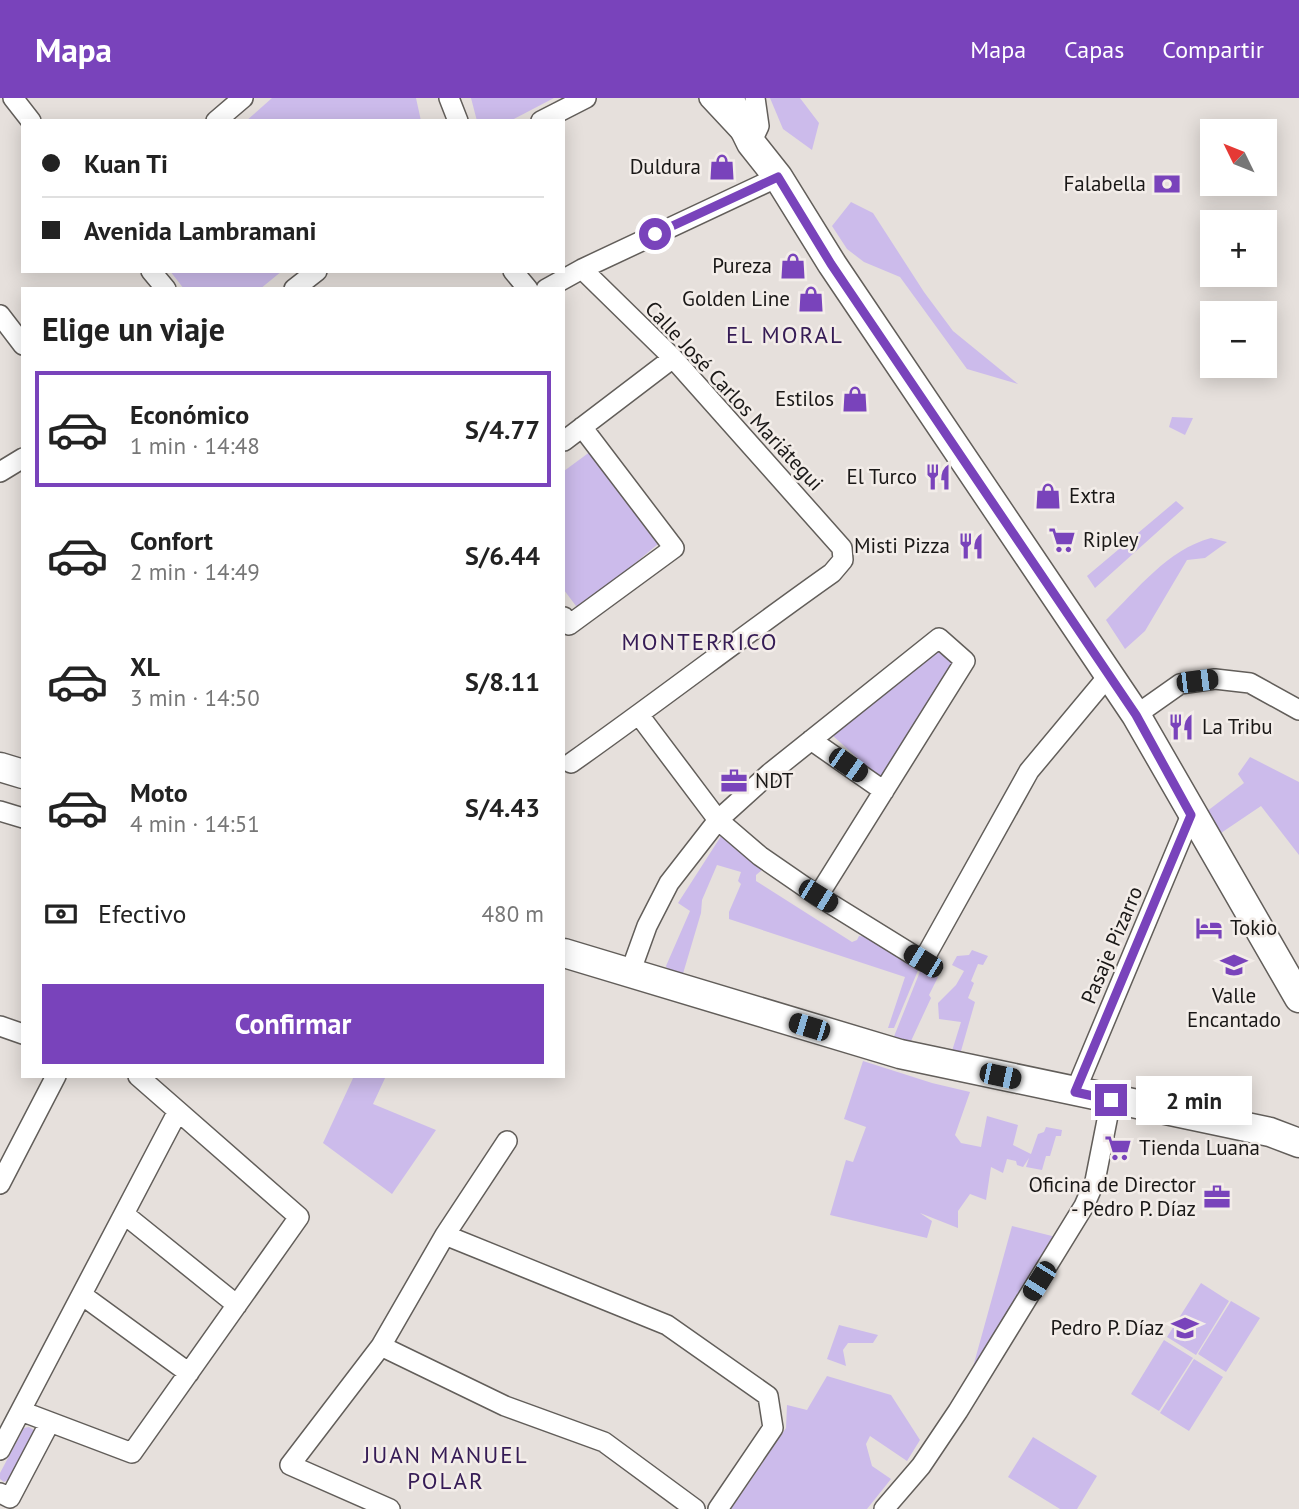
<!DOCTYPE html>
<html lang="es">
<head>
<meta charset="utf-8">
<style>
	:root { --surface:#fff; --page:#f6f6f6; --text:#222; --muted:#767676; --line:#e0e0e0; --accent:#7943bb }
	body { margin:0; font-family:"PT Sans",sans-serif; background:var(--page); color:var(--text); height:100vh; display:flex; flex-direction:column; font-size:26px; white-space:nowrap }
	* { box-sizing:border-box; margin:0 }
	p { font-size:23px; color:var(--muted) }
	.icon { flex:none; width:38px; height:38px; fill:none; stroke:currentColor; stroke-width:2; stroke-linecap:round; stroke-linejoin:round }
	.map { position:relative; flex:1; overflow:hidden }
	.side { position:absolute; left:21px; top:189px; width:544px; height:791px; display:flex; flex-direction:column; background:var(--surface); border-radius:0px; box-shadow:0 4px 18px #0003 }
	.side>* { flex:none }
	.top-card { position:absolute; left:21px; top:21px; width:544px; height:154px; border-radius:0px; box-shadow:0 4px 18px #0003; display:grid; align-content:center; height:154px; padding:0 21px; background:var(--surface) }
	.needle { width:46px; rotate:313deg }
	.buttons { position:absolute; left:1200px; top:21px; display:grid; gap:14px }
	.buttons a { display:grid; place-items:center; width:77px; height:77px; border-radius:0px; background:var(--surface); box-shadow:0 4px 18px #0003; font-size:35px }
	.end { position:absolute; width:32px; height:32px; margin:-16px; border:9px solid #7943bb; background:#fff; box-shadow:0 0 0 4px #fff }
	.from { border-radius:50% }
	.bubble { position:absolute; height:49px; border-radius:0px; background:var(--surface); box-shadow:0 4px 18px #0003; font-size:23px; font-weight:700; line-height:49px; text-align:center }
	.car { position:absolute; width:21px; height:42px; margin:-21px -10px; border-radius:9px; box-shadow:0 0 5px 2px #0007; background:linear-gradient(#222 24%,#8ab4d8 0 40%,#222 0 76%,#8ab4d8 0 86%,#222 0) }
	.top-card b { display:flex; align-items:center; gap:24px; height:66px; font-size:26px }
	.top-card b+b { border-top:2px solid var(--line) }
	.top-card i { width:18px; height:18px; background:var(--text) }
	ul { padding:0; list-style:none }
	li { display:flex; align-items:center; gap:21px; height:116px; margin:0 14px 10px; padding:0 7px; border:4px solid transparent; border-radius:0px }
	li div { flex:1 }
	li b { display:block; font-size:26px }
	li em { font-style:normal; font-weight:700 }
	li.on { border-color:var(--accent) }
	li>.icon { width:63px; height:63px; stroke-width:1.5 }
	h2 { padding:0 21px; font-size:32px; line-height:84px }
	.pay { display:flex; align-items:center; gap:18px; height:77px; padding:0 21px; font-size:26px }
	.pay p { margin-inline-start:auto }
	.cta { display:flex; gap:14px; margin-top:auto; padding:14px 21px }
	.cta a { flex:1; height:80px; border-radius:0px; background:var(--accent); color:#fff; font-size:28px; font-weight:700; line-height:80px; text-align:center }
	header { display:flex; align-items:center; gap:42px; box-sizing:border-box; height:98px; padding:0 35px; background:var(--accent); color:#fff }
	header strong { font-size:33px }
	nav { display:flex; gap:38px; margin-inline-start:auto; font-size:24px }
	.map>svg:first-child { display:block }
	.green { fill:#ccbbeb }
	.lines { fill:none; stroke-linecap:round; stroke-linejoin:round }
	.minor-casing { stroke:#625e5a; stroke-width:22 }
	.secondary-casing { stroke:#625e5a; stroke-width:31 }
	.minor { stroke:#fff; stroke-width:19 }
	.secondary { stroke:#fff; stroke-width:28 }
	.route { stroke:#7943bb; stroke-width:9 }
	.labels { text-anchor:middle; stroke-width:5; stroke-linejoin:round; paint-order:stroke }
	.poi-label { font-size:21px; fill:#1a1817; stroke:#f3ede9; text-anchor:end }
	.street-label { font-size:21px; fill:#1a1817; stroke:#f3ede9 }
	.neighbourhood-label { font-size:23px; letter-spacing:2px; fill:#351b55; stroke:#f3ede9 }
</style>
</head>
<body>
<header>
<strong>Mapa</strong>
<nav><a>Mapa</a><a>Capas</a><a>Compartir</a></nav>
</header>
<div class="map">
<svg width="1299" height="1411" viewBox="0 0 1299 1411">
	<rect width="100%" height="100%" fill="#e6e0dc"/>
	<!-- green -->
	<path class="green" d="M272,0H416L421,23H246Z
		M471,0H554L510,23H477Z
		M770,0H800L819,25L812,52L783,31Z
		M851,104L873,115L924,194L953,233L1018,286L967,271L900,179L864,164L847,151L832,128Z
		M170,173H282L260,191H184Z
		M1172,319L1193,320L1185,337L1169,329Z
		M602,345L670,436L579,512L564,492V373Z
		M1176,403L1184,410L1095,490L1087,478Z
		M1211,440L1227,444L1205,460L1187,462L1145,533L1125,551L1106,522C1138,491 1167,452 1211,440Z
		M933,550L959,568L885,685L831,636Z
		M1250,659L1299,684V757L1261,708L1221,735L1206,714L1244,685L1238,676Z
		M723,735L762,772L756,777V783L852,844L857,842L859,838L868,839L919,870L894,930H888L905,879L729,821V814L741,786L738,783L741,774L717,767L702,802L701,815L682,879L670,877L666,868L690,813L678,805Z
		M972,852L988,858L983,867L978,866L971,883L974,885L968,900L975,904L961,953H952L961,924L939,921L938,905L956,887L964,873L952,867L957,858L969,857Z
		M921,871L931,873L938,879L929,897L931,900L911,943L893,941Z
		M863,963L932,985L970,994L955,1037L961,1045L981,1049L987,1018L1018,1027L1013,1047L1031,1056L1038,1036L1044,1034L1046,1029L1062,1032L1061,1038H1056L1050,1058H1046L1042,1072L1026,1069L1029,1060L1023,1069L1017,1067L1016,1063L1007,1061L1003,1075L991,1069L986,1102L970,1096L958,1113V1130L920,1115L932,1123L927,1140L830,1117L846,1062L853,1064L866,1029L844,1021Z
		M354,978H386L373,1006L436,1032L392,1096L323,1045Z
		M1012,1128L1056,1139L973,1269Z
		M1201,1185L1229,1203L1196,1257L1167,1239Z
		M1231,1203L1260,1220L1226,1274L1198,1256Z
		M839,1227L878,1237L873,1245H848L843,1252L846,1268L827,1261Z
		M1164,1242L1193,1260L1159,1313L1131,1296Z
		M1194,1261L1223,1279L1189,1333L1160,1315Z
		M827,1278L891,1297L920,1342L907,1363L870,1338L866,1346L872,1368L891,1381L867,1411H731L786,1330L787,1307L807,1312Z
		M29,1329L34,1332L36,1336L10,1381L4,1384L0,1381V1375L24,1330Z
		M1033,1339L1097,1378L1077,1411H1060L1008,1379Z"/>
	<g class="lines">
		<!-- minor casing -->
		<g class="minor-casing">
			<path id="minor" d="M13,0L31,23
				M449,0L458,23
				M709,0L751,45L759,28L755,0
				M216,23L243,0
				M541,23L586,0
				M151,173L166,191
				M513,173L528,191
				M294,191L317,173
				M546,191L582,171L778,79
				M0,217L23,247
				M564,343L673,260
				M0,374L23,360
				M564,519L569,527L674,450L582,329
				M639,617L718,722L760,758L818,798L923,863L1029,673L1109,577
				M1136,617L1180,586L1215,581L1250,585L1299,612
				M811,642L884,693
				M571,665C659,603 744,537 832,475L843,462L842,450L673,260L582,171
				M0,713L23,720
				M630,875L647,828L669,785L718,722L770,675L939,540L965,563L818,798
				M0,928L23,936
				M1075,994L1191,717
				M0,1086L56,978
				M124,1116L237,1207
				M445,1137L667,1227L768,1298L773,1330L718,1411
				M82,1197L189,1275
				M381,1248L505,1308L604,1344L695,1411
				M21,1313L132,1355L299,1119L178,1013
				M0,1352L178,1013L138,978
				M0,1395L10,1400L50,1324
				M390,1411L290,1367L381,1248L445,1137L507,1043
				M884,1411L921,1368L958,1313L1084,1108L1095,1083L1111,1002"/>
		</g>
		<!-- secondary casing -->
		<g class="secondary-casing">
			<path id="secondary" d="M729,0L751,45L778,79L832,166L1136,617L1299,900
				M0,669L23,676
				M564,855L900,956L1270,1034L1299,1045"/>
		</g>
		<!-- minor -->
		<use href="#minor" class="minor"/>
		<!-- secondary -->
		<use href="#secondary" class="secondary"/>
	</g>
	<g class="lines">
		<!-- route -->
		<path class="route" d="M655,136L778,79L831,166L1136,617L1191,717L1075,994L1111,1002"/>
	</g>
	<!-- icons -->
	<defs>
		<g id="shop-bare" transform="scale(2.1)"><path d="M-5-2.5h2.3a2.7 3.5 0 0 1 5.4 0H5L5.5 6h-11ZM-1.5-2.5h3a1.5 2.3 0 0 0-3 0Z" fill="#7943bb" stroke="#f3ede9" stroke-width="2.5" paint-order="stroke"/></g>
		<g id="bank-bare" transform="scale(2.1)"><path d="M-6-4H6V4H-6ZM0-2.3a2.3 2.3 0 1 0 0 4.6a2.3 2.3 0 1 0 0-4.6Z" fill="#7943bb" stroke="#f3ede9" stroke-width="2.5" paint-order="stroke"/></g>
		<g id="restaurant-bare" transform="scale(2.1)"><path d="M-5-6h1v4h1v-4h1v4h1v-4h1v5L-1.5 .5V6h-2V.5L-5-1ZM5-6V6H3V1.5H1.5Q1.5-4 5-6Z" fill="#7943bb" stroke="#f3ede9" stroke-width="2.5" paint-order="stroke"/></g>
		<g id="supermarket-bare" transform="scale(2.1)"><path d="M-6-5.5h2.5l.6 2H6L4.5 2H-2.5L-4.4-4H-6ZM-1.5 3.2a1.3 1.3 0 1 0 .1 0ZM3 3.2a1.3 1.3 0 1 0 .1 0Z" fill="#7943bb" stroke="#f3ede9" stroke-width="2.5" paint-order="stroke"/></g>
		<g id="office-bare" transform="scale(2.1)"><path d="M-6-3h4V-5.5h4V-3h4V5H-6ZM-1-4.5V-3h2v-1.5ZM-6 0V1H6V0Z" fill="#7943bb" stroke="#f3ede9" stroke-width="2.5" paint-order="stroke"/></g>
		<g id="hotel-bare" transform="scale(2.1)"><path d="M-6-4.5h1.5V1H6V5H4.5V3h-9V5H-6ZM-4 0a1.8 1.8 0 1 1 3.6 0ZM.5 0V-2.5h3Q6-2.5 6 0Z" fill="#7943bb" stroke="#f3ede9" stroke-width="2.5" paint-order="stroke"/></g>
		<g id="school-bare" transform="scale(2.1)"><path d="M0-5L7-2L0 1L-7-2ZM-4 1L0 2.5L4 1V4Q0 6-4 4Z" fill="#7943bb" stroke="#f3ede9" stroke-width="2.5" paint-order="stroke"/></g>
	</defs>
	<g fill-rule="evenodd">
		<use href="#shop-bare" x="722" y="69"/>
		<use href="#bank-bare" x="1167" y="86"/>
		<use href="#shop-bare" x="793" y="168"/>
		<use href="#shop-bare" x="811" y="201"/>
		<use href="#shop-bare" x="855" y="301"/>
		<use href="#restaurant-bare" x="938" y="379"/>
		<use href="#shop-bare" x="1048" y="398"/>
		<use href="#supermarket-bare" x="1062" y="442"/>
		<use href="#restaurant-bare" x="971" y="448"/>
		<use href="#restaurant-bare" x="1181" y="629"/>
		<use href="#office-bare" x="734" y="683"/>
		<use href="#hotel-bare" x="1209" y="830"/>
		<use href="#school-bare" x="1234" y="867"/>
		<use href="#supermarket-bare" x="1118" y="1050"/>
		<use href="#office-bare" x="1217" y="1099"/>
		<use href="#school-bare" x="1185" y="1230"/>
	</g>
	<g class="labels">
		<!-- poi labels -->
		<g class="poi-label">
			<text x="701" y="76">Duldura</text>
			<text x="1146" y="93">Falabella</text>
			<text x="772" y="175">Pureza</text>
			<text x="790" y="208">Golden Line</text>
			<text x="834" y="308">Estilos</text>
			<text x="917" y="386">El Turco</text>
			<text x="1069" y="405" text-anchor="start">Extra</text>
			<text x="1083" y="449" text-anchor="start">Ripley</text>
			<text x="950" y="455">Misti Pizza</text>
			<text x="1202" y="636" text-anchor="start">La Tribu</text>
			<text x="755" y="690" text-anchor="start">NDT</text>
			<text x="1230" y="837" text-anchor="start">Tokio</text>
			<text x="1234" y="905" text-anchor="middle">Valle<tspan x="1234" dy="24">Encantado</tspan></text>
			<text x="1139" y="1057" text-anchor="start">Tienda Luana</text>
			<text x="1196" y="1094">Oficina de Director<tspan x="1196" dy="24">- Pedro P. Díaz</tspan></text>
			<text x="1164" y="1237">Pedro P. Díaz</text>
		</g>
		<!-- street labels -->
		<g class="street-label">
			<text transform="translate(734 298) rotate(47)" y="7">Calle José Carlos Mariátegui</text>
			<text transform="translate(1112 847) rotate(-67)" y="7">Pasaje Pizarro</text>
		</g>
		<!-- neighbourhood labels -->
		<g class="neighbourhood-label">
			<text x="785" y="245">EL MORAL</text>
			<text x="700" y="552">MONTERRICO</text>
			<text x="446" y="1365">JUAN MANUEL<tspan x="446" dy="26">POLAR</tspan></text>
		</g>
	</g>
</svg>
<div class="buttons">
<a><svg class="needle" viewBox="-14 -14 28 28"><path d="M0-13l5 13h-10z" fill="#e53935"/><path d="M0 13l5-13h-10z" fill="#767676"/></svg></a>
<a>+</a>
<a>−</a>
</div>
<i class="end from" style="left:655px;top:136px"></i>
<i class="end" style="left:1111px;top:1002px"></i>
<div class="bubble" style="left:1136px;top:978px;width:116px">2 min</div>
<i class="car" style="left:1197px;top:583px;rotate:83deg"></i>
<i class="car" style="left:848px;top:667px;rotate:125deg"></i>
<i class="car" style="left:818px;top:798px;rotate:122deg"></i>
<i class="car" style="left:923px;top:863px;rotate:302deg"></i>
<i class="car" style="left:809px;top:929px;rotate:287deg"></i>
<i class="car" style="left:1000px;top:978px;rotate:102deg"></i>
<i class="car" style="left:1039px;top:1183px;rotate:212deg"></i>
<div class="top-card">
<b><i class="from"></i>Kuan Ti</b>
<b><i></i>Avenida Lambramani</b>
</div>
<section class="side">
<h2>Elige un viaje</h2>
<ul>
<li class="on"><svg class="icon" aria-label="car" viewBox="0 0 24 24"><path d="M5 17H2v-5l4-1 3-4h7l3 4 3 1v5h-3M9 17h6M6 11h13"/><circle cx="7" cy="17" r="2"/><circle cx="17" cy="17" r="2"/></svg><div><b>Económico</b><p>1 min · 14:48</p></div><em>S/4.77</em></li>
<li><svg class="icon" aria-label="car" viewBox="0 0 24 24"><path d="M5 17H2v-5l4-1 3-4h7l3 4 3 1v5h-3M9 17h6M6 11h13"/><circle cx="7" cy="17" r="2"/><circle cx="17" cy="17" r="2"/></svg><div><b>Confort</b><p>2 min · 14:49</p></div><em>S/6.44</em></li>
<li><svg class="icon" aria-label="car" viewBox="0 0 24 24"><path d="M5 17H2v-5l4-1 3-4h7l3 4 3 1v5h-3M9 17h6M6 11h13"/><circle cx="7" cy="17" r="2"/><circle cx="17" cy="17" r="2"/></svg><div><b>XL</b><p>3 min · 14:50</p></div><em>S/8.11</em></li>
<li><svg class="icon" aria-label="car" viewBox="0 0 24 24"><path d="M5 17H2v-5l4-1 3-4h7l3 4 3 1v5h-3M9 17h6M6 11h13"/><circle cx="7" cy="17" r="2"/><circle cx="17" cy="17" r="2"/></svg><div><b>Moto</b><p>4 min · 14:51</p></div><em>S/4.43</em></li>
</ul>
<div class="pay"><svg class="icon" aria-label="cash" viewBox="0 0 24 24"><path d="M3 7h18v10H3z"/><circle cx="12" cy="12" r="2"/></svg>Efectivo<p>480 m</p></div>
<div class="cta"><a>Confirmar</a></div>
</section>
</div>
</body>
</html>
